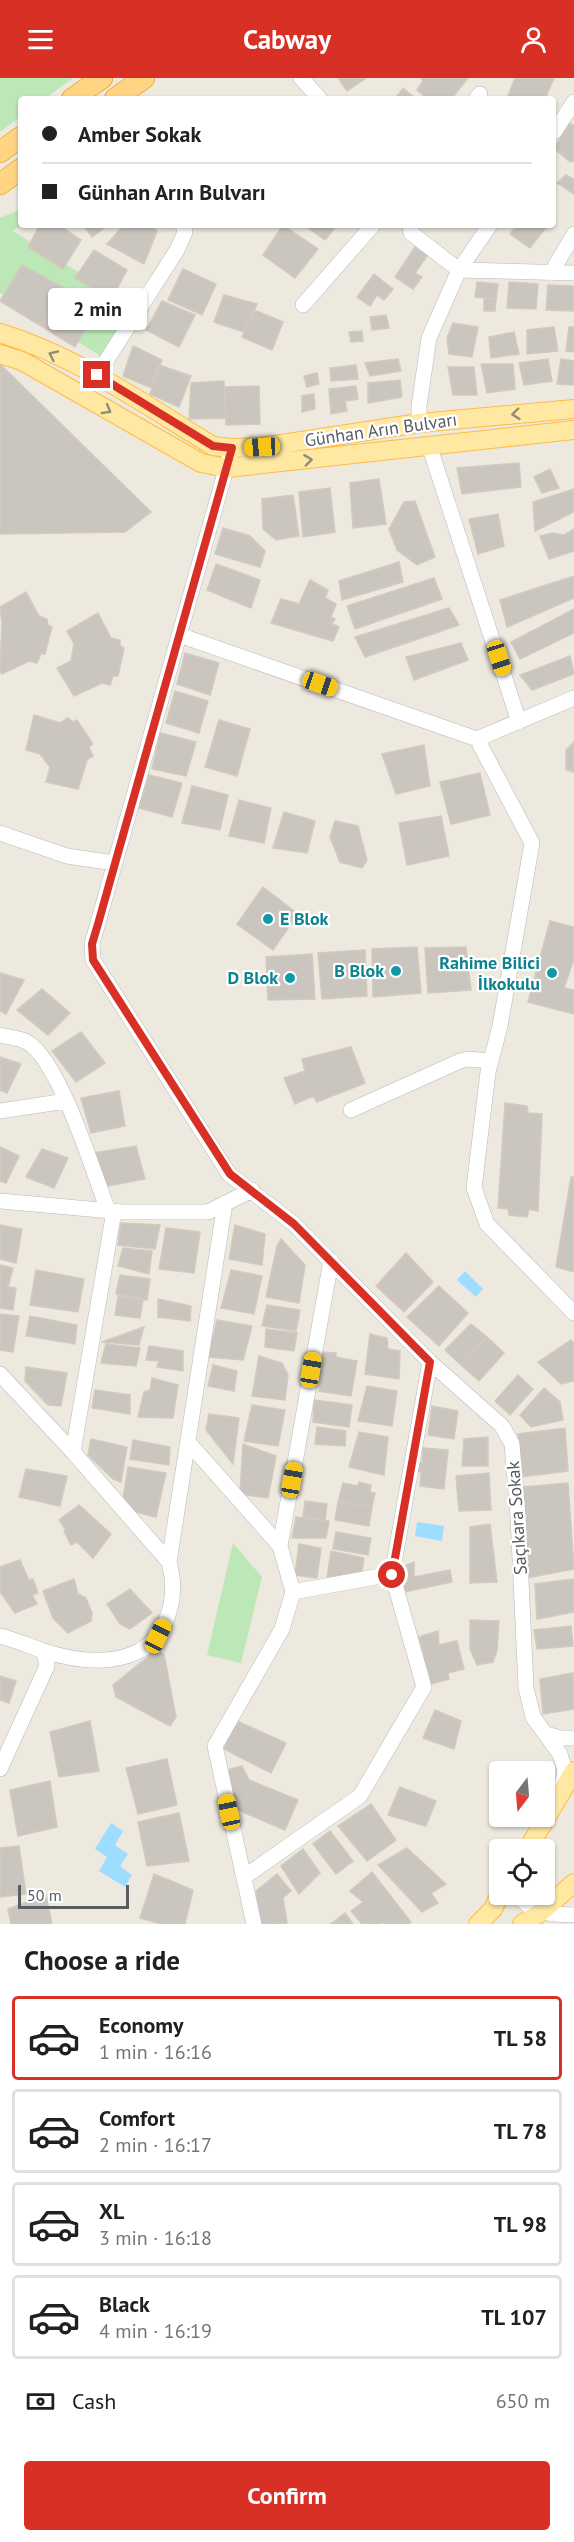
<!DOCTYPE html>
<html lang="en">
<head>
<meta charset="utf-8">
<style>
	:root { --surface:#fff; --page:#f2f2f2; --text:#202124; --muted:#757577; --line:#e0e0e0; --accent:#d93025 }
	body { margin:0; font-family:"PT Sans",sans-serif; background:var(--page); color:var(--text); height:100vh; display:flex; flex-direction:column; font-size:22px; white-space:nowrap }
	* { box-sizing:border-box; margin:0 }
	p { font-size:20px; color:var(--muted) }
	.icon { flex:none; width:33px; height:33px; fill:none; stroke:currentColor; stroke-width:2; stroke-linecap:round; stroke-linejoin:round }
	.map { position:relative; height:1846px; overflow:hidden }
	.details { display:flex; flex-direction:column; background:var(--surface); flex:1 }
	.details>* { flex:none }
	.hud { position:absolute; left:18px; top:18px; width:538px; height:132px; border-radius:6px; box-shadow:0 2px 4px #0004; display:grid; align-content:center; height:132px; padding:0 24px; background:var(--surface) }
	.needle { width:39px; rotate:196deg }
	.fabs { position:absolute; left:489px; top:1683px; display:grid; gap:12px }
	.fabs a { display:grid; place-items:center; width:66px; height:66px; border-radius:6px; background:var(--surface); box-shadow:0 2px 4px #0004; font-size:30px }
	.scale { position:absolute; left:18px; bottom:15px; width:111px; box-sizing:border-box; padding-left:6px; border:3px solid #585d62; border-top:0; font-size:16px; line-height:21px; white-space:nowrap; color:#585d62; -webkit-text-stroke:4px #fff; paint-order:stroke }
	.end { position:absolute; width:27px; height:27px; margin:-14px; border:8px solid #d93025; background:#fff; box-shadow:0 0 0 3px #fff }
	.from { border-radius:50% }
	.bubble { position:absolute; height:42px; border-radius:6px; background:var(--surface); box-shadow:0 2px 4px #0004; font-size:20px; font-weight:800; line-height:42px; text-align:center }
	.car { position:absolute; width:18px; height:36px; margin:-18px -9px; border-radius:8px; box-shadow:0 0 4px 2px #0007; background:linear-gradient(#f5c518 24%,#345 0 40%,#f5c518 0 76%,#345 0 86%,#f5c518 0) }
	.hud b { display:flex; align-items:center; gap:21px; height:57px; font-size:22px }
	.hud b+b { border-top:2px solid var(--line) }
	.hud i { width:15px; height:15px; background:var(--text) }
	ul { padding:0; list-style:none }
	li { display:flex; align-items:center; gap:18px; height:84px; margin:0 12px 9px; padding:0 12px; border:3px solid var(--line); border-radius:6px }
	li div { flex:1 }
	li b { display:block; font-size:22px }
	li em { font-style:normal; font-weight:800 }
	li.selected { border-color:var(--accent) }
	li>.icon { width:54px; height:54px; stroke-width:1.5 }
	h2 { padding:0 24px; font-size:27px; line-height:72px }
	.pay { display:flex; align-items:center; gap:15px; height:66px; padding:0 24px; font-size:22px }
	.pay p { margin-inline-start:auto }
	.cta { display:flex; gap:12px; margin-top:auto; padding:12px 24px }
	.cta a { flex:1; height:69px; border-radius:6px; background:var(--accent); color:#fff; font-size:24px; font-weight:800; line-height:69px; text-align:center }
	header { display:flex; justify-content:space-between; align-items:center; height:78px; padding:0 24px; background:var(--accent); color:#fff; font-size:27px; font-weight:800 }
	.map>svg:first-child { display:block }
	.green { fill:#bce8b8 }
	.water { fill:#9dddff }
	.building { fill:#cac5be; stroke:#d2cabd; stroke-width:1.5 }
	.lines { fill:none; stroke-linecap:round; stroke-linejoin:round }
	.minor-casing { stroke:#b5b9be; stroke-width:16 }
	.major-casing { stroke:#ffbb46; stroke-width:20 }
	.highway-casing { stroke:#ec8d00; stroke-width:22 }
	.minor { stroke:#fff; stroke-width:15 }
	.major { stroke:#ffe8a2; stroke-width:18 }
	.highway { stroke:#ffd584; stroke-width:21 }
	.oneway { stroke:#928e78 }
	.route { stroke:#d93025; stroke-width:8 }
	.culture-dot { fill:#0f9aa8; stroke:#fff; stroke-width:2 }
	.labels { text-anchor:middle; stroke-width:4.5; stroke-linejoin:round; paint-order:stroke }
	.street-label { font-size:18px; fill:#585d62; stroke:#fff }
	.culture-label { font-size:18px; font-weight:bold; fill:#0d838f; stroke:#fff; text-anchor:end }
</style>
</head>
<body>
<header><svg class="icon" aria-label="menu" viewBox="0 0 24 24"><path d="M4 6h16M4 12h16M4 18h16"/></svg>Cabway<svg class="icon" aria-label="person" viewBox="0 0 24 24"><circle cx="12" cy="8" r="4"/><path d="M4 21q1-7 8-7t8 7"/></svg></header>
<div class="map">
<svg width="574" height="1846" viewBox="0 0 574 1846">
	<rect width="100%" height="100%" fill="#ede9df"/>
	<!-- green -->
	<path class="green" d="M0,0H73L44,21H21V38L0,54Z
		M21,131V147L13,153L131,227L102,279L0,215V140Z
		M233,1465L262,1499L241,1585L207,1577Z"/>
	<!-- water -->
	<path class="water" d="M465,1193L483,1211L476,1219L457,1202Z
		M417,1444L444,1448L442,1463L415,1458Z
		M111,1745L123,1753L115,1767L128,1776L120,1788L132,1797L125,1809L99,1793L107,1779L95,1771Z"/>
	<!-- building -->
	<path class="building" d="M338,0H366L347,13Z
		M421,0H468L451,21H428L417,12L423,3Z
		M515,0H554L545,21H507Z
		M403,10L416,21H395Z
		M570,45L574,48V83L570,84L554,70Z
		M566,97L574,101V116L557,105Z
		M40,147H59L81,162L63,191L28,169Z
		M83,147H108L92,159Z
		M124,147H148L157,153L144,186L107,166Z
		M283,147L318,171L295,200L263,177Z
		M304,147H337L325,162Z
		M517,147H548L530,170L510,156Z
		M415,169L427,178L415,195L422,199L413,211L395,199Z
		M94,172L127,192L111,222L75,200Z
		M22,187L64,210L41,248L0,223Z
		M183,191L216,206L202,237L168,222Z
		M374,196L393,211L384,222L377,217L370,228L357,219Z
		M477,204L498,206L496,221L475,219Z
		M509,204L538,206L536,231L507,230Z
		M548,207L574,208V233L546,232Z
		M64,210L98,230L75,269L41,248Z
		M224,217L257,226L244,254L214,244Z
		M484,220L496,221L495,233H484Z
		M162,223L195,237L179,269L146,252Z
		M254,232L283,244L272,272L242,259Z
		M386,237L389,250L372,252L370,239Z
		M453,245L478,249L472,279L449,276L447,260Z
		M554,249L558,273L527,276V252Z
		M569,249H574V274L566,273Z
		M362,253L363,263L351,264L349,254Z
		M514,254L519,276L491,280L489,259Z
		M133,268L162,282L152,310L123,298Z
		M398,281L401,293L370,298L365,285Z
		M548,281L552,303L524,307L519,285Z
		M561,281L574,283V307L557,306Z
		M0,286L151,434L125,454L0,456Z
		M481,286H513L515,311L487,315Z
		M159,287L191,298L179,329L150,316Z
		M356,287L358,301L331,303L330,290Z
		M448,289H474L477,317H453Z
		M317,295L319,306L307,309L304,298Z
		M400,302L402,319L368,325V305Z
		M224,303L226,340L189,341L191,305Z
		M259,308L260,346L226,347L225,309Z
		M356,308L358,321L345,323L347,333L331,336L329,311Z
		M314,316L315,331L302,334V318Z
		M519,385L521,409L462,416L457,390Z
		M550,391L559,410L542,415L534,399Z
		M379,401L386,446L353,450L350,405Z
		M330,410L335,454L303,459L299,414Z
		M574,411V434L535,453L533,424Z
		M293,417L299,458L276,462L263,451L262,421Z
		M415,423L435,479L417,487L397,472L389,451L404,424Z
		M498,436L504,468L478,476L469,441Z
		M223,450L250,458L265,473L260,489L215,476Z
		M574,451V473L549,481L540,458L553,455L564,457Z
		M399,484L403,504L342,522L339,503Z
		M216,486L260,502L251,530L207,512Z
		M574,498V520L507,549L500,522Z
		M434,500L442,521L355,551L347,528Z
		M310,502L328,512L325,520L336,526L331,539L335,541L332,546L339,549L333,563L271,545L281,521L299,526Z
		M26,514L39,538L47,541L48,547L52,549L45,576H41L37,585L29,583L2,596L0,593L2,544L0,529Z
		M449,530L459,547L365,579L355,559Z
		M574,531V555L520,581L511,564Z
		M98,535L111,560L120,562V568L124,570L118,598H113L110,607L102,605L74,618L57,590L71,583L74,566L67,553Z
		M461,565L468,582L414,602L406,579Z
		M185,575L219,585L210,617L177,606Z
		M570,578L574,596L532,612L520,597Z
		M175,613L208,623L199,655L166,645Z
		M34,637L60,645L68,640L73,644L77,642L93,666L89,669L93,678L87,682L78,711L46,704L50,689L40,676L26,672Z
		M219,642L250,651L237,698L205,689Z
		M160,655L196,664L186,698L152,691Z
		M574,664V694L566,692V672Z
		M424,667L430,708L396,716L382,676Z
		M480,695L490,737L451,746L440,704Z
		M149,697L182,705L172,739L139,730Z
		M192,708L228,717L220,752L182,745Z
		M239,722L271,730L264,765L229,758Z
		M284,734L315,743L307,775L273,770Z
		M441,738L449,778L407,787L399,745Z
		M335,743L358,748L367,782L362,790L340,784L330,759Z
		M263,809L298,836L273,872L237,846Z
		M550,843L574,849V881L564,910L574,912V936L528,924Z
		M417,869L421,915L373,919L372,871Z
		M466,869L471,912L428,915L425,870Z
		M365,872L367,918L322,921L318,875Z
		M312,876L315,921L268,922L266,879Z
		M0,895L24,902L6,936L0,933Z
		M42,911L70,935L48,957L17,932Z
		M81,954L105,985L76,1004L52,973Z
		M351,969L365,1005L317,1024L313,1018L295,1026L284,1000L305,993L302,981Z
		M0,979L21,986L7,1015L0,1012Z
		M119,1013L125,1048L91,1055L81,1020Z
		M505,1025L527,1028L528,1035L542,1036L538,1133L529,1131L527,1139L509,1137L508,1131L498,1130Z
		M136,1068L145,1101L108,1108L93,1075Z
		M0,1069L19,1078L6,1105L0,1103Z
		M42,1071L68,1080L54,1110L26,1099Z
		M571,1099H574V1194L556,1189Z
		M121,1145L160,1147L155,1171L118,1167Z
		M0,1147L22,1151L16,1185L0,1181Z
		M235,1147L265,1156L262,1187L229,1181Z
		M166,1150L200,1154L194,1195L159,1191Z
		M281,1161L305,1187L299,1225L266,1219L277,1168Z
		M123,1170L152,1173L149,1196L118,1188Z
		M406,1175L433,1204L404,1234L376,1208Z
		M0,1187L13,1190L8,1209L16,1210L13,1232L0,1230Z
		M36,1192L84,1201L78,1234L30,1227Z
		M231,1192L262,1198L254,1236L221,1230Z
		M120,1197L150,1201L147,1222L116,1216Z
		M439,1208L468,1235L439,1268L407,1239Z
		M118,1218L143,1222L140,1240L115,1237Z
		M158,1221L191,1228L190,1243L158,1239Z
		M267,1227L300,1232L296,1253L262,1248Z
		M0,1236L19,1238L13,1274L0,1272Z
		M30,1238L77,1247L75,1266L26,1258Z
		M217,1242L252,1248L243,1282L208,1279Z
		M471,1246L487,1259L461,1287L445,1272Z
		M144,1249L139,1267L102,1264Z
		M266,1251L297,1255L294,1273L265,1269Z
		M370,1256L387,1260L388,1271L400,1273L399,1301L365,1296Z
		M487,1259L504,1275L479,1303L461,1287Z
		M571,1262L574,1265V1303L561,1306L538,1284Z
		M106,1266L140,1270L136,1288L101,1285Z
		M149,1268L183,1273V1293L157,1289L159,1283L146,1282Z
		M322,1274L336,1275V1279L357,1283L351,1318L319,1313Z
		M259,1278L282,1285L288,1297L285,1322L252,1318Z
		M213,1287L237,1293L234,1313L208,1308Z
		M26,1289L67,1295L61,1328L48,1327L25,1303Z
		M518,1297L533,1311L510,1337L495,1323Z
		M152,1300L178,1307L173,1340L138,1339L144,1314L150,1312Z
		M367,1308L397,1313L392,1348L358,1343Z
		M544,1310L560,1324L563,1342L531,1349L520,1337Z
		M95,1312L130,1317V1336L92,1330Z
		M314,1322L352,1327L349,1349L313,1344Z
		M252,1327L285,1332L278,1368L244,1363Z
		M432,1328L458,1333L454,1361L428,1357Z
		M209,1336L239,1340L233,1386L206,1352Z
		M317,1349L346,1353L345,1368L315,1366Z
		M565,1350L568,1393L521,1399L518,1356Z
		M359,1354L388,1359L384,1397L349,1389Z
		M488,1359V1388H462L464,1361Z
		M91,1361L127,1369L121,1404L113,1401L88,1377Z
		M133,1362L170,1369L169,1387L130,1381Z
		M243,1366L276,1378L268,1420L240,1416Z
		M423,1370L448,1372L444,1411L420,1408L421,1394L416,1393L417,1385H422Z
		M128,1389L166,1395L156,1439L127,1432L123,1421Z
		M26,1391L67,1398L60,1428L19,1419Z
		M489,1395L491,1432L459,1433L456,1398Z
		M359,1404L371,1407L370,1414L375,1415L372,1429L338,1424L343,1405L358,1408Z
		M568,1405L574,1491L526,1500L523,1409Z
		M305,1423L327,1426L325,1442L303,1439Z
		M338,1424L372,1429L369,1448L335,1442Z
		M79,1427L111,1456L93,1480L77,1464L71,1467L64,1453L66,1452L59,1442Z
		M296,1439L329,1443L326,1460H292Z
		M490,1446L497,1504L470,1505V1449Z
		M336,1454L371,1460L368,1477L333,1471Z
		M299,1466L321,1470L317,1500L295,1497Z
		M331,1473L364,1480L362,1493L327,1500Z
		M20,1482L29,1502L33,1501L38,1515L32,1517L37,1526L15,1535L0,1514V1489Z
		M414,1484V1499L450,1492L452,1504L404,1514L401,1489Z
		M74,1501L78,1516L86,1520L92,1535L91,1543L68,1555L53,1540L43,1513Z
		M574,1501V1534L537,1541L535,1506Z
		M130,1511L152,1535L130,1551L120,1546L107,1526Z
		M470,1542L499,1543L497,1572L493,1584L477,1587L470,1571Z
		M571,1548L573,1568L537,1571L534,1552Z
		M438,1553L439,1567L457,1563L464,1591L448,1595L449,1601L431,1606L419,1559Z
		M155,1573L164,1576L176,1639L170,1648L116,1619L113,1607Z
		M573,1595L574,1631L543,1636L540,1601Z
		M0,1598L16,1603L9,1625L0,1622Z
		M435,1632L461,1643L454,1671L423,1660Z
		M90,1643L99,1693L59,1699L50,1654Z
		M237,1643L286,1665L271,1695L224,1671Z
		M167,1681L177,1727L138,1736L126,1690Z
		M242,1688L249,1702L298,1722L285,1752L233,1730L227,1692Z
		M50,1703L57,1749L18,1758L10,1712Z
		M400,1709L436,1723L426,1748L388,1737Z
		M371,1726L396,1762L367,1783L338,1748Z
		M179,1735L189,1783L147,1788L138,1744Z
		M330,1753L353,1783L336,1796L313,1766Z
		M19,1768L26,1816L0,1819V1770Z
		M407,1770L446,1806L431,1815L438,1825L422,1834L378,1787Z
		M303,1771L320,1795L299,1816L281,1788Z
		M372,1794L411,1844L408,1846H385L383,1844L381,1846H362L351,1833L363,1824L350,1813Z
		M154,1796L193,1812L185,1846H161L140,1840Z
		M277,1796L291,1813L283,1820L287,1845L261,1846L256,1813Z
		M46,1817L52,1846H11L8,1831Z
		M345,1835L353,1846H331Z"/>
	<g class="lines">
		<!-- minor casing -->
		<g class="minor-casing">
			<path id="minor" d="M301,0L320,21
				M476,21L480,16
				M554,54L574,24
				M410,147L411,155L459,192L574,195
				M551,195L574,156
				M303,227L373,147
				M97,297L177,172L185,154L183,147
				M419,345V328L429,260L459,192L490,147
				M429,367L519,644
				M232,370L92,866L93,882L229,1096L294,1146L430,1284L502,1348L512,1366L518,1438L526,1610L533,1639L560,1676L565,1693L561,1712
				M179,557L477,661L574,620
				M477,661L532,765L500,948L488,994L474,1110L487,1146L574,1235
				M0,755L67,778L114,785
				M0,957C8,959 20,960 27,964C59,982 94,1095 108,1133
				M351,1032L460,983L468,981L491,983
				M0,1033L66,1023
				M0,1123L123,1134H208L252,1112
				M0,1296L73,1374L114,1133
				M188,1364L280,1468L331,1183
				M73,1374L169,1484L225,1125
				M280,1468L293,1514L392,1496L430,1284
				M0,1558C16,1562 29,1568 44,1573C84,1586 142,1591 164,1547C174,1526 175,1505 169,1484
				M546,1656L560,1660H574
				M0,1691L47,1588L44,1573
				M244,1799L360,1718L424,1609L392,1496
				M518,1816C530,1837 553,1836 574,1837
				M254,1846L215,1668L282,1551L293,1514"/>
		</g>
		<!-- major casing -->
		<g class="major-casing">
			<path id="major" d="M0,255C77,278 145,327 213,368L232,370L262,369L419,345L574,331
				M0,276L22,283L201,385L227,390L574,352
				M527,1772L574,1693
				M478,1846L493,1831L500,1816
				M522,1846L540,1835L574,1805"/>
		</g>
		<!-- highway casing -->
		<g class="highway-casing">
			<path id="highway" d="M72,21L102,0
				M115,21L144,0
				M0,74L21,59
				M0,106L21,91"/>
		</g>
		<!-- minor -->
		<use href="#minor" class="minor"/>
		<!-- major -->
		<use href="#major" class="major"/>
		<!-- highway -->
		<use href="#highway" class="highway"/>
	</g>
	<!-- one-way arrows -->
	<defs><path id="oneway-chevron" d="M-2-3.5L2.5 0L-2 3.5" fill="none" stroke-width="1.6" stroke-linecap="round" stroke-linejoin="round" transform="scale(1.5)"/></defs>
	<g class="oneway">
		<use href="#oneway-chevron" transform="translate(53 277) rotate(-155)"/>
		<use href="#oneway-chevron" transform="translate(107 332) rotate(30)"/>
		<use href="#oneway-chevron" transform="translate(516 336) rotate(174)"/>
		<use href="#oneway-chevron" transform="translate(308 382) rotate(-7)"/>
	</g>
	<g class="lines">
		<!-- route -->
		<path class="route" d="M97,297L213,368L232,370L98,846L92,866L93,882L230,1096L294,1146L430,1284L392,1497"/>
	</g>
	<!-- markers -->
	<g class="culture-dot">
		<circle cx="268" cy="841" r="6"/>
		<circle cx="396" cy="893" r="6"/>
		<circle cx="552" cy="895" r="6"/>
		<circle cx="290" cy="900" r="6"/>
	</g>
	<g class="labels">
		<!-- street labels -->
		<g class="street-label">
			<text transform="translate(381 352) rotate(-8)" y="6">Günhan Arın Bulvarı</text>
			<text transform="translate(517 1440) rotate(-94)" y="6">Saçıkara Sokak</text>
		</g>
		<!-- culture labels -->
		<g class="culture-label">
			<text x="280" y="847" text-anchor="start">E Blok</text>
			<text x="540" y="891">Rahime Bilici<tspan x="540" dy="21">İlkokulu</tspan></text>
			<text x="384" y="899">B Blok</text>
			<text x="278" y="906">D Blok</text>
		</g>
	</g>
</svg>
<div class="fabs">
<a><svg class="needle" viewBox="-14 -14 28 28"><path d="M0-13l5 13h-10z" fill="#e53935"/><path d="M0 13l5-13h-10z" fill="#757577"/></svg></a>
<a><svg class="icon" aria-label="locate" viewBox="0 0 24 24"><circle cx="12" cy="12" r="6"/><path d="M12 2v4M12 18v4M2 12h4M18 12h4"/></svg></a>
</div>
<div class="scale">50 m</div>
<i class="end from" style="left:392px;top:1497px"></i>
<i class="end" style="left:97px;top:297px"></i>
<div class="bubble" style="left:48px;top:210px;width:99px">2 min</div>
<i class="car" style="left:262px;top:369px;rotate:267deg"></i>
<i class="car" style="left:499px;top:580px;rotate:162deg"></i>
<i class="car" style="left:320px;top:606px;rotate:109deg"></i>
<i class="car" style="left:311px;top:1292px;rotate:10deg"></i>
<i class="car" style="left:292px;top:1402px;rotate:10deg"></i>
<i class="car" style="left:158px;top:1558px;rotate:26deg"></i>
<i class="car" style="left:229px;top:1734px;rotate:348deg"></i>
<div class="hud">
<b><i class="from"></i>Amber Sokak</b>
<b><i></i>Günhan Arın Bulvarı</b>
</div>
</div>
<section class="details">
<h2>Choose a ride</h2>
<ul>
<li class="selected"><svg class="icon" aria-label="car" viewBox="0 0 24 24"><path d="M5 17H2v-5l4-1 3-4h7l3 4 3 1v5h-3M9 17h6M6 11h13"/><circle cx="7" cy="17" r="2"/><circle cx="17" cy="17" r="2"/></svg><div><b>Economy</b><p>1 min · 16:16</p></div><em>TL 58</em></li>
<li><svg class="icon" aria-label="car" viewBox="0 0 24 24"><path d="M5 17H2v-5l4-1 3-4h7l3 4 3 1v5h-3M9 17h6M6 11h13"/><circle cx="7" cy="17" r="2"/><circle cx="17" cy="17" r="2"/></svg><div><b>Comfort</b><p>2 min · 16:17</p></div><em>TL 78</em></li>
<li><svg class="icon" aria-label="car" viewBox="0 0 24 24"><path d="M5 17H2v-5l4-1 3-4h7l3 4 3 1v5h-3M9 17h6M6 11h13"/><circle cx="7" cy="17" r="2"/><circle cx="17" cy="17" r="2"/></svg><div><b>XL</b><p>3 min · 16:18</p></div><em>TL 98</em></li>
<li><svg class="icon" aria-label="car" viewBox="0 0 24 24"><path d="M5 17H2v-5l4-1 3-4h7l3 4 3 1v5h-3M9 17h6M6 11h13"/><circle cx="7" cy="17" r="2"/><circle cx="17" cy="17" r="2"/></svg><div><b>Black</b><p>4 min · 16:19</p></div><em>TL 107</em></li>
</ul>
<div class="pay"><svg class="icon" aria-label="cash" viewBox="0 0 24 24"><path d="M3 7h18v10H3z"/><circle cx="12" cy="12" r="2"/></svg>Cash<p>650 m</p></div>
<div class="cta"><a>Confirm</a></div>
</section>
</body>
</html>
